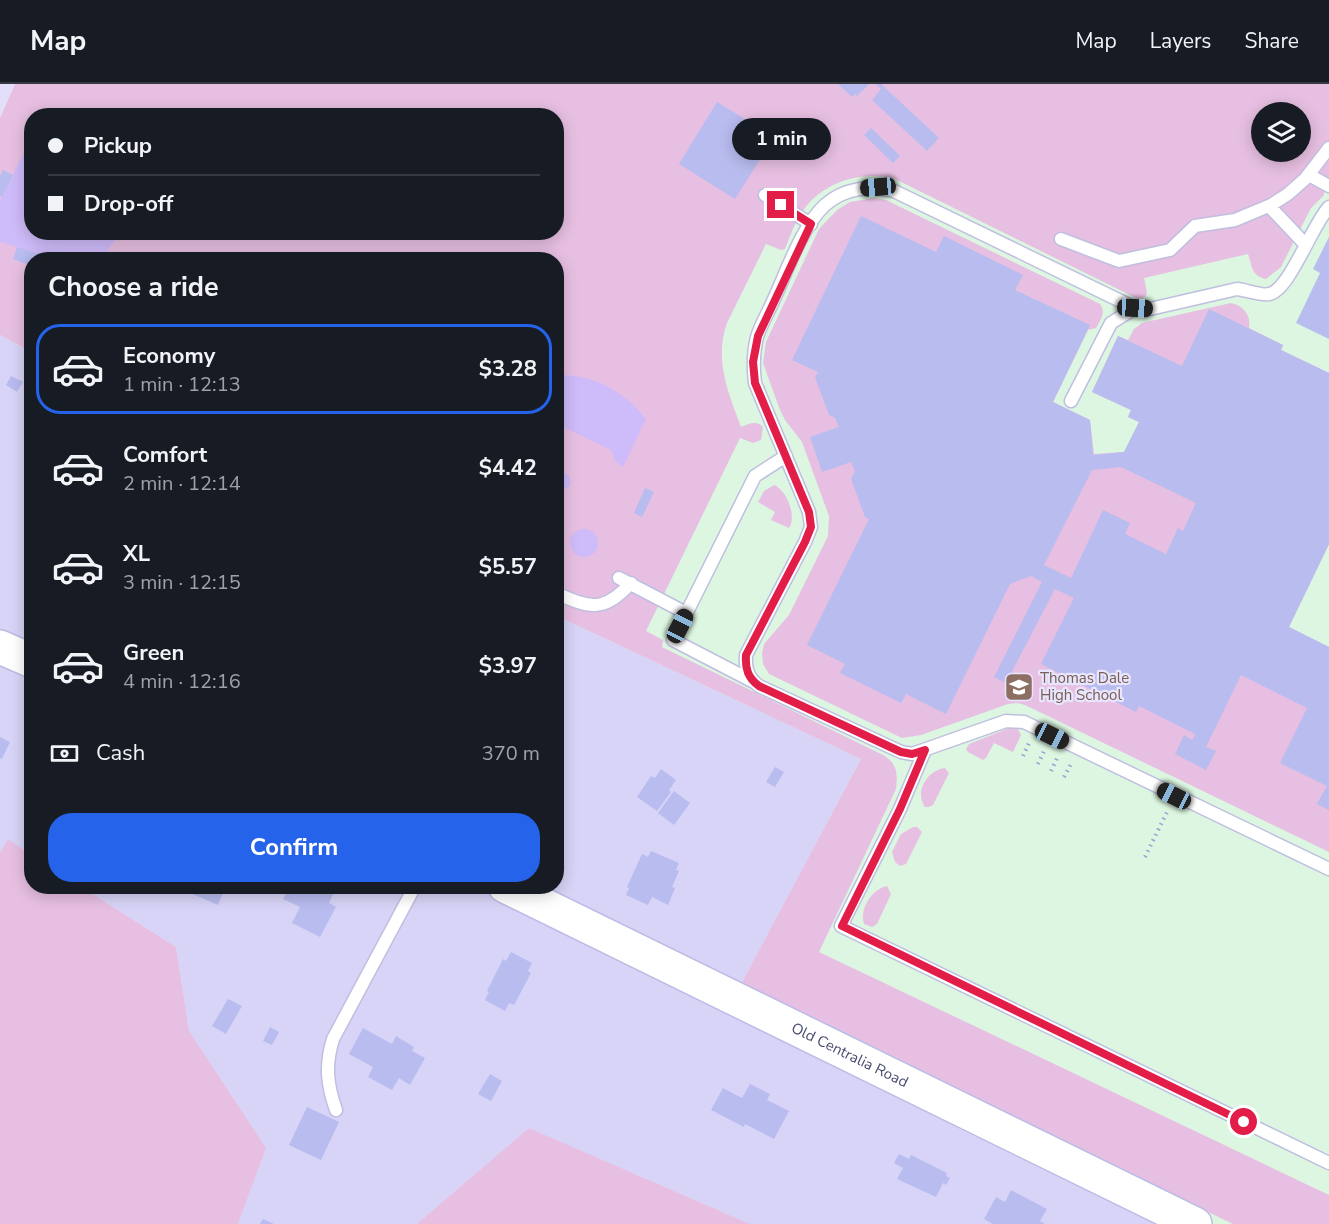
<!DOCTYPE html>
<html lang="en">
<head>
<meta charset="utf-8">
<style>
	:root { --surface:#171b24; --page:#242831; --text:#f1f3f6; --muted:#9ea1a6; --line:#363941; --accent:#2563eb }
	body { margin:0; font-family:"Nunito Sans",sans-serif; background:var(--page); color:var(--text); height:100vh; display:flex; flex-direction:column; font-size:22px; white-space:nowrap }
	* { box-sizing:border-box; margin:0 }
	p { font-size:20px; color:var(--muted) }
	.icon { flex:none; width:33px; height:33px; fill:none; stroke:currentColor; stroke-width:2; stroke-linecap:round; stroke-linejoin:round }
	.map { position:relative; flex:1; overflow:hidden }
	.panel { position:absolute; left:24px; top:168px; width:540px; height:642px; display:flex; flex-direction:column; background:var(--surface); border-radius:24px; box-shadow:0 3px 15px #0003 }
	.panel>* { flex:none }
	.guide { position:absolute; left:24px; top:24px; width:540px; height:132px; border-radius:24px; box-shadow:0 3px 15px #0003; display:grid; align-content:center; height:132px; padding:0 24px; background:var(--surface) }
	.controls { position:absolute; left:1251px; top:18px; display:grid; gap:12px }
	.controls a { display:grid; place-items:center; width:60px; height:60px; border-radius:50%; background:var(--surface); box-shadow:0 3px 15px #0003; font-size:30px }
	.end { position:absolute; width:27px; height:27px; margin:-14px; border:8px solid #e11d48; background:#fff; box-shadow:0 0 0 3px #fff }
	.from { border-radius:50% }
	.bubble { position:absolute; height:42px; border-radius:21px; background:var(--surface); box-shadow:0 3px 15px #0003; font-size:20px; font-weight:700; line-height:42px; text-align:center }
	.car { position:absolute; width:18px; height:36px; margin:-18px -9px; border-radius:8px; box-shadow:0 0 4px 2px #0007; background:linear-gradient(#222 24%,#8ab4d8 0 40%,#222 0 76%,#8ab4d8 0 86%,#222 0) }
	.guide b { display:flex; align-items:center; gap:21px; height:57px; font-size:22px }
	.guide b+b { border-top:2px solid var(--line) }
	.guide i { width:15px; height:15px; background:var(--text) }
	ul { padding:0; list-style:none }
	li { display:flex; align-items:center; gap:18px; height:90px; margin:0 12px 9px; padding:0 12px; border:3px solid transparent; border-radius:24px }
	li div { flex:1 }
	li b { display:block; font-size:22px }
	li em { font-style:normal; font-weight:700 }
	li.selected { border-color:var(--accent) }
	li>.icon { width:54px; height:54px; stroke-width:1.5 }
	h2 { padding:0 24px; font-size:27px; line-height:72px }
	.pay { display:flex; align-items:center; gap:15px; height:66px; padding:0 24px; font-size:22px }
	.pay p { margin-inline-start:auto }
	.action { display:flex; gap:12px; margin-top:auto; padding:12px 24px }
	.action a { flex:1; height:69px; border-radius:24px; background:var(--accent); color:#fff; font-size:24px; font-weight:700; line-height:69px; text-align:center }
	header { display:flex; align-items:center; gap:36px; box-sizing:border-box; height:84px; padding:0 30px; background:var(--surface); border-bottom:2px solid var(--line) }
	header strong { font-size:28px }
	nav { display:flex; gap:33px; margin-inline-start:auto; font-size:21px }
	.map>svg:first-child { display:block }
	.residential { fill:#d7d4f7 }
	.education { fill:#dcf6e1; fill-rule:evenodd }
	.green { fill:#e7bfe2; fill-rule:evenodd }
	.sand { fill:#cebbf9 }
	.building { fill:#b8bcef; fill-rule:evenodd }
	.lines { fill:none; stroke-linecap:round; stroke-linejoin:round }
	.lane-casing { stroke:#bfbfe0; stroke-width:15 }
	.secondary-casing { stroke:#bcbde5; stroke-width:36 }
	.path { stroke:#9ca1d3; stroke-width:4; stroke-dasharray:1.5 4.5; stroke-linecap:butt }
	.lane { stroke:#fff; stroke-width:12 }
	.secondary { stroke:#fff; stroke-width:33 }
	.route { stroke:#e11d48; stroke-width:8 }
	.labels { text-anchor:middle; stroke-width:4.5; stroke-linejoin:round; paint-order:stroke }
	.education-label { font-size:15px; fill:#785e54; stroke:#e8e5fe; text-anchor:start }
	.street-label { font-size:15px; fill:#484d6f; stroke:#e8e5fe }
</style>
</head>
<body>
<header>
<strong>Map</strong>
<nav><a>Map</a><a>Layers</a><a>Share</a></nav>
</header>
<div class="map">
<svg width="1329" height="1140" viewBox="0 0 1329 1140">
	<rect width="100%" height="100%" fill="#e3dffb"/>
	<!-- residential -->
	<path class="residential" d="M0,251L31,268L32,771L8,756L0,769Z
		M557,532L862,675L734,913L1196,1140H750L529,1044L417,1140H238L266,1064L189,947L176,863L81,803L556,802Z"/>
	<!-- education -->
	<path class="education" d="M15,0H1329V1140H1198L734,914L861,675L557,532L556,176H32L31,268L0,251V34ZM1262,28H1300V68H1262ZM32,32H556V148H32Z"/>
	<!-- green -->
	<path class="green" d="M15,0H1329V96L1324,104V111L1311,124L1281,183L1266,195C1251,192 1252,181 1248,170L1144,194L1147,209L1145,213L1138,215L895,95C863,86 822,98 803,127C795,138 790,152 785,165L781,166L766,160L727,239C714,276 728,308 741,343C749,340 756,336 763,343L761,356L753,359L740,354L646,547L663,556L662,563L883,671C897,679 898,690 896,705L819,868L1329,1111V1140H1233L739,904L861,675L557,532L556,176H32L31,268L0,251V34ZM1262,28H1300V68H1262ZM32,32H556V148H32Z
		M874,114L886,116L1100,220C1106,228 1101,236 1096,244L1088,246L1053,318L1090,336L1094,370L1124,368L1139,338L1128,333L1131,326L1092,308L1118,252L1128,256L1134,245L1142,239L1231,219C1244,222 1251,231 1249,244L1283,261L1281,266L1329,289V460L1289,543L1329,563V768L1025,621L1017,619L1008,620L921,651L902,654L769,590L763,580L762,569L764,560L789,531L828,452L829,432L802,358L785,336L780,326L763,279L766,258L819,145L837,126L850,118Z
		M774,401C787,406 797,433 789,444L771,436L775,428L758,418L764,407Z
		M1012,643L1018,645L1021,651L1013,668L994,659L986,674L983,676L968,668L966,665L969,660Z
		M945,684L949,689L933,721L929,723H925C914,707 928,686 945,684Z
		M913,743H917L922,748L906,780L900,782L895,778L892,768L901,750Z
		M8,755L31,771L32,802L81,803L176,863L189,947L266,1064L238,1140H0V769Z
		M887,802L891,810L877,840L872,843L864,840C859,825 872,805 887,802Z
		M529,1044L750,1140H417Z"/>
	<!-- sand -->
	<path class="sand" d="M31,59L32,148L120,149L105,170L98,175H56L0,158V117L28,60Z
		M557,291C593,290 624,307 646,335L623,383L615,377L611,366L557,340Z
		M561,388C568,389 572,395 570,402L562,407L557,406V390Z
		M570 459a14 14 0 1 1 28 0a14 14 0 1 1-28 0Z"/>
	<!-- building -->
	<path class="building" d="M838,0H869L857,12L855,10L852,13Z
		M876,0H881L939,54L927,67L872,16L881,5Z
		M717,18L774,53L735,115L679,80Z
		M871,44L900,72L893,79L864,51Z
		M3,86L13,91L2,113L0,112V92Z
		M861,132L936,168L944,152L1023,191L1015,206L1090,241L1053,318L1090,336L1093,371L1124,368L1139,338L1128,333L1131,326L1092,308L1118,252L1182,282L1209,225L1283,261L1281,266L1329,289V460L1289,543L1329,563V726L1317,720L1327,702L1280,679L1307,624L1241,591L1206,663L1216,667L1206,686L1175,670L1184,651L1192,656L1195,650L1139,622L1136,628L1041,580L1074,514L1055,505L1006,599L994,593L1042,498L1031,492L1010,500L946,630L906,610L901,619L840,589L845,580L807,561L869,435L865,433L851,395L855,387L851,378L822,388L810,353L839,343L835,334L829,331L815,293L818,288L792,276ZM1121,383L1196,419L1183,447L1178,444L1166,470L1125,450L1130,439L1103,426L1071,494L1044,481L1092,386Z
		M1329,153V255L1296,239L1320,189L1313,185Z
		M17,163L55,175V176H32V182L13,175Z
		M11,292L23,298L17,308L6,301Z
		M645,404L654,408L642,433L634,429Z
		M0,653L10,658L2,675L0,674Z
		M775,683L784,688L775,703L766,698Z
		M661,685L676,696L669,706L671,708L657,727L637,713L651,692L655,694Z
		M674,707L690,719L674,741L658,729Z
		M651,767L679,779L676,786L679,787L672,803L675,804L668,821L652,813L648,821L626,811L629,804L627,803L642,770L648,773Z
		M193,802H226L218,821L190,809Z
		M290,802H321L333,810L329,819L336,823L320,853L292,839L300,823L283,815Z
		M511,868L532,879L528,887L531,889L514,921L509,919L505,927L485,916L489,908L487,907L503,875L506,877Z
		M228,915L242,922L226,950L212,942Z
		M270,943L279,948L272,961L263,957Z
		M363,944L392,960L396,952L414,963L412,967L425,974L410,1001L399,994L392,1006L368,993L373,983L349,970Z
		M490,990L502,997L491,1017L478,1010Z
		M750,1000L770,1010L767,1016L789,1027L774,1055L745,1040L744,1043L711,1026L723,1004L742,1014Z
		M307,1023L339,1038L321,1076L289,1061Z
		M899,1070L909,1075L911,1071L947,1089L946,1092L950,1094L946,1101L943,1099L936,1113L897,1095L903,1084L894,1079Z
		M1011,1106L1047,1125L1040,1137L1045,1140H993L984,1135L996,1113L1005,1118Z
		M263,1135L274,1140H260Z"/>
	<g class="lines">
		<!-- lane casing -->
		<g class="lane-casing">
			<path id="lane" d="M1309,91L1329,102
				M765,111L811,140
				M1269,122L1305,160
				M1329,123C1312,141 1289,207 1269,210C1263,212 1246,206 1237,205L1150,225L1135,224L894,107C870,101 844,104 825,121C802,142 787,187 774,215C769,227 761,240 757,253C753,269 753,283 755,299L809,428L811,443L805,458L746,571C745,585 748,594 759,602L901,668L912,670L1006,637L1024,638L1329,785
				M1061,155L1119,177L1170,166L1195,142L1235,136L1271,121L1288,110L1305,95L1329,64
				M1071,317L1111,239L1135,224
				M619,494L686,529
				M556,509C591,525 604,528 631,499
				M752,597L673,556L755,392L786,372
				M925,666L900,725L841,842L1329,1079
				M336,1026C327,1001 325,981 333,955L415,802"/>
		</g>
		<!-- secondary casing -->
		<g class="secondary-casing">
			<g id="secondary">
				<path d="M0,563L32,577"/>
				<path id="s1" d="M505,802L1195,1140"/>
			</g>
		</g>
		<!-- path -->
		<path class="path" d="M1023,672L1029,659
			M1038,680L1044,667
			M1051,687L1058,672
			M1064,693L1072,678
			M1145,773L1168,726"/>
		<!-- lane -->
		<use href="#lane" class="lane"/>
		<!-- secondary -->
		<use href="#secondary" class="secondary"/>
	</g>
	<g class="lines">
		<!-- route -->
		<path class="route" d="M781,121L811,140L758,252L753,278L755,299L809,428L811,443L805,458L746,571C745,585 748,594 759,602L901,668L912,670L925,666L900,725L842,842L1244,1038"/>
	</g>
	<!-- icons -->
	<defs>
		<g id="school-square" transform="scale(1.5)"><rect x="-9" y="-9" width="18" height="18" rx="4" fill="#8d6e63" stroke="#e8e5fe"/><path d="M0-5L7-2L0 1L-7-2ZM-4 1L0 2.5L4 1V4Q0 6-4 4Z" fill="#fff"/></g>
	</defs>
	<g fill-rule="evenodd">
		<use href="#school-square" x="1019" y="603"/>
	</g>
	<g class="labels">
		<!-- education labels -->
		<g class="education-label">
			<text x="1040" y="599">Thomas Dale<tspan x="1040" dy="17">High School</tspan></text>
		</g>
		<!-- street labels -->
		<g class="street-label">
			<text dy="5" stroke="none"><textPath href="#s1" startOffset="384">Old Centralia Road</textPath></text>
		</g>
	</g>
</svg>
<div class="controls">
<a><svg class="icon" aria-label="layers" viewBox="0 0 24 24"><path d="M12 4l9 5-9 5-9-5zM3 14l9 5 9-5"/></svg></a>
</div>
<i class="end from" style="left:1244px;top:1038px"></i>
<i class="end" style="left:781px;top:121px"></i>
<div class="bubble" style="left:732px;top:34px;width:99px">1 min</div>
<i class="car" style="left:878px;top:103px;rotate:265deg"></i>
<i class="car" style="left:1135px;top:224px;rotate:93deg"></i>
<i class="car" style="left:680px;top:542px;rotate:27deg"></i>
<i class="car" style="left:1052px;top:652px;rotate:116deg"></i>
<i class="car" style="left:1174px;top:712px;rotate:297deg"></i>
<div class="guide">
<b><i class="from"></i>Pickup</b>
<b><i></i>Drop-off</b>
</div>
<section class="panel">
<h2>Choose a ride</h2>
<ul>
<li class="selected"><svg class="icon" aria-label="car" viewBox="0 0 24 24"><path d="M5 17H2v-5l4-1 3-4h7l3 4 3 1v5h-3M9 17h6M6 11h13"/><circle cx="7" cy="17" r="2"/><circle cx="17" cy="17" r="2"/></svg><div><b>Economy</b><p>1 min · 12:13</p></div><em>$3.28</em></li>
<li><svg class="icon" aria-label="car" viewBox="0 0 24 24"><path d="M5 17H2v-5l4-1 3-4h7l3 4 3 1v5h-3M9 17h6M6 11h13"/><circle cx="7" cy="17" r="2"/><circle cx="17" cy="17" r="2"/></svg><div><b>Comfort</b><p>2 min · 12:14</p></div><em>$4.42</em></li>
<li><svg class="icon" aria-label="car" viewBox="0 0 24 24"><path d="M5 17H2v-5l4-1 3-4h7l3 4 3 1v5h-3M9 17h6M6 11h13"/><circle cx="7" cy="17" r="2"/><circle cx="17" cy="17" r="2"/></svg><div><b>XL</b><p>3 min · 12:15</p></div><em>$5.57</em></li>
<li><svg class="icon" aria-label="car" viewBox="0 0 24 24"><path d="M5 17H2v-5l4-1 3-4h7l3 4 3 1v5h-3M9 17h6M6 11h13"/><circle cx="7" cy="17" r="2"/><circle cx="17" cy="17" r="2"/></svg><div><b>Green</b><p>4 min · 12:16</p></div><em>$3.97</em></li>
</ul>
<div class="pay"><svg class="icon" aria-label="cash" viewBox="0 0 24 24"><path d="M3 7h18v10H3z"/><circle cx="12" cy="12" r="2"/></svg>Cash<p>370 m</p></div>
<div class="action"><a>Confirm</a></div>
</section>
</div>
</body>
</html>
